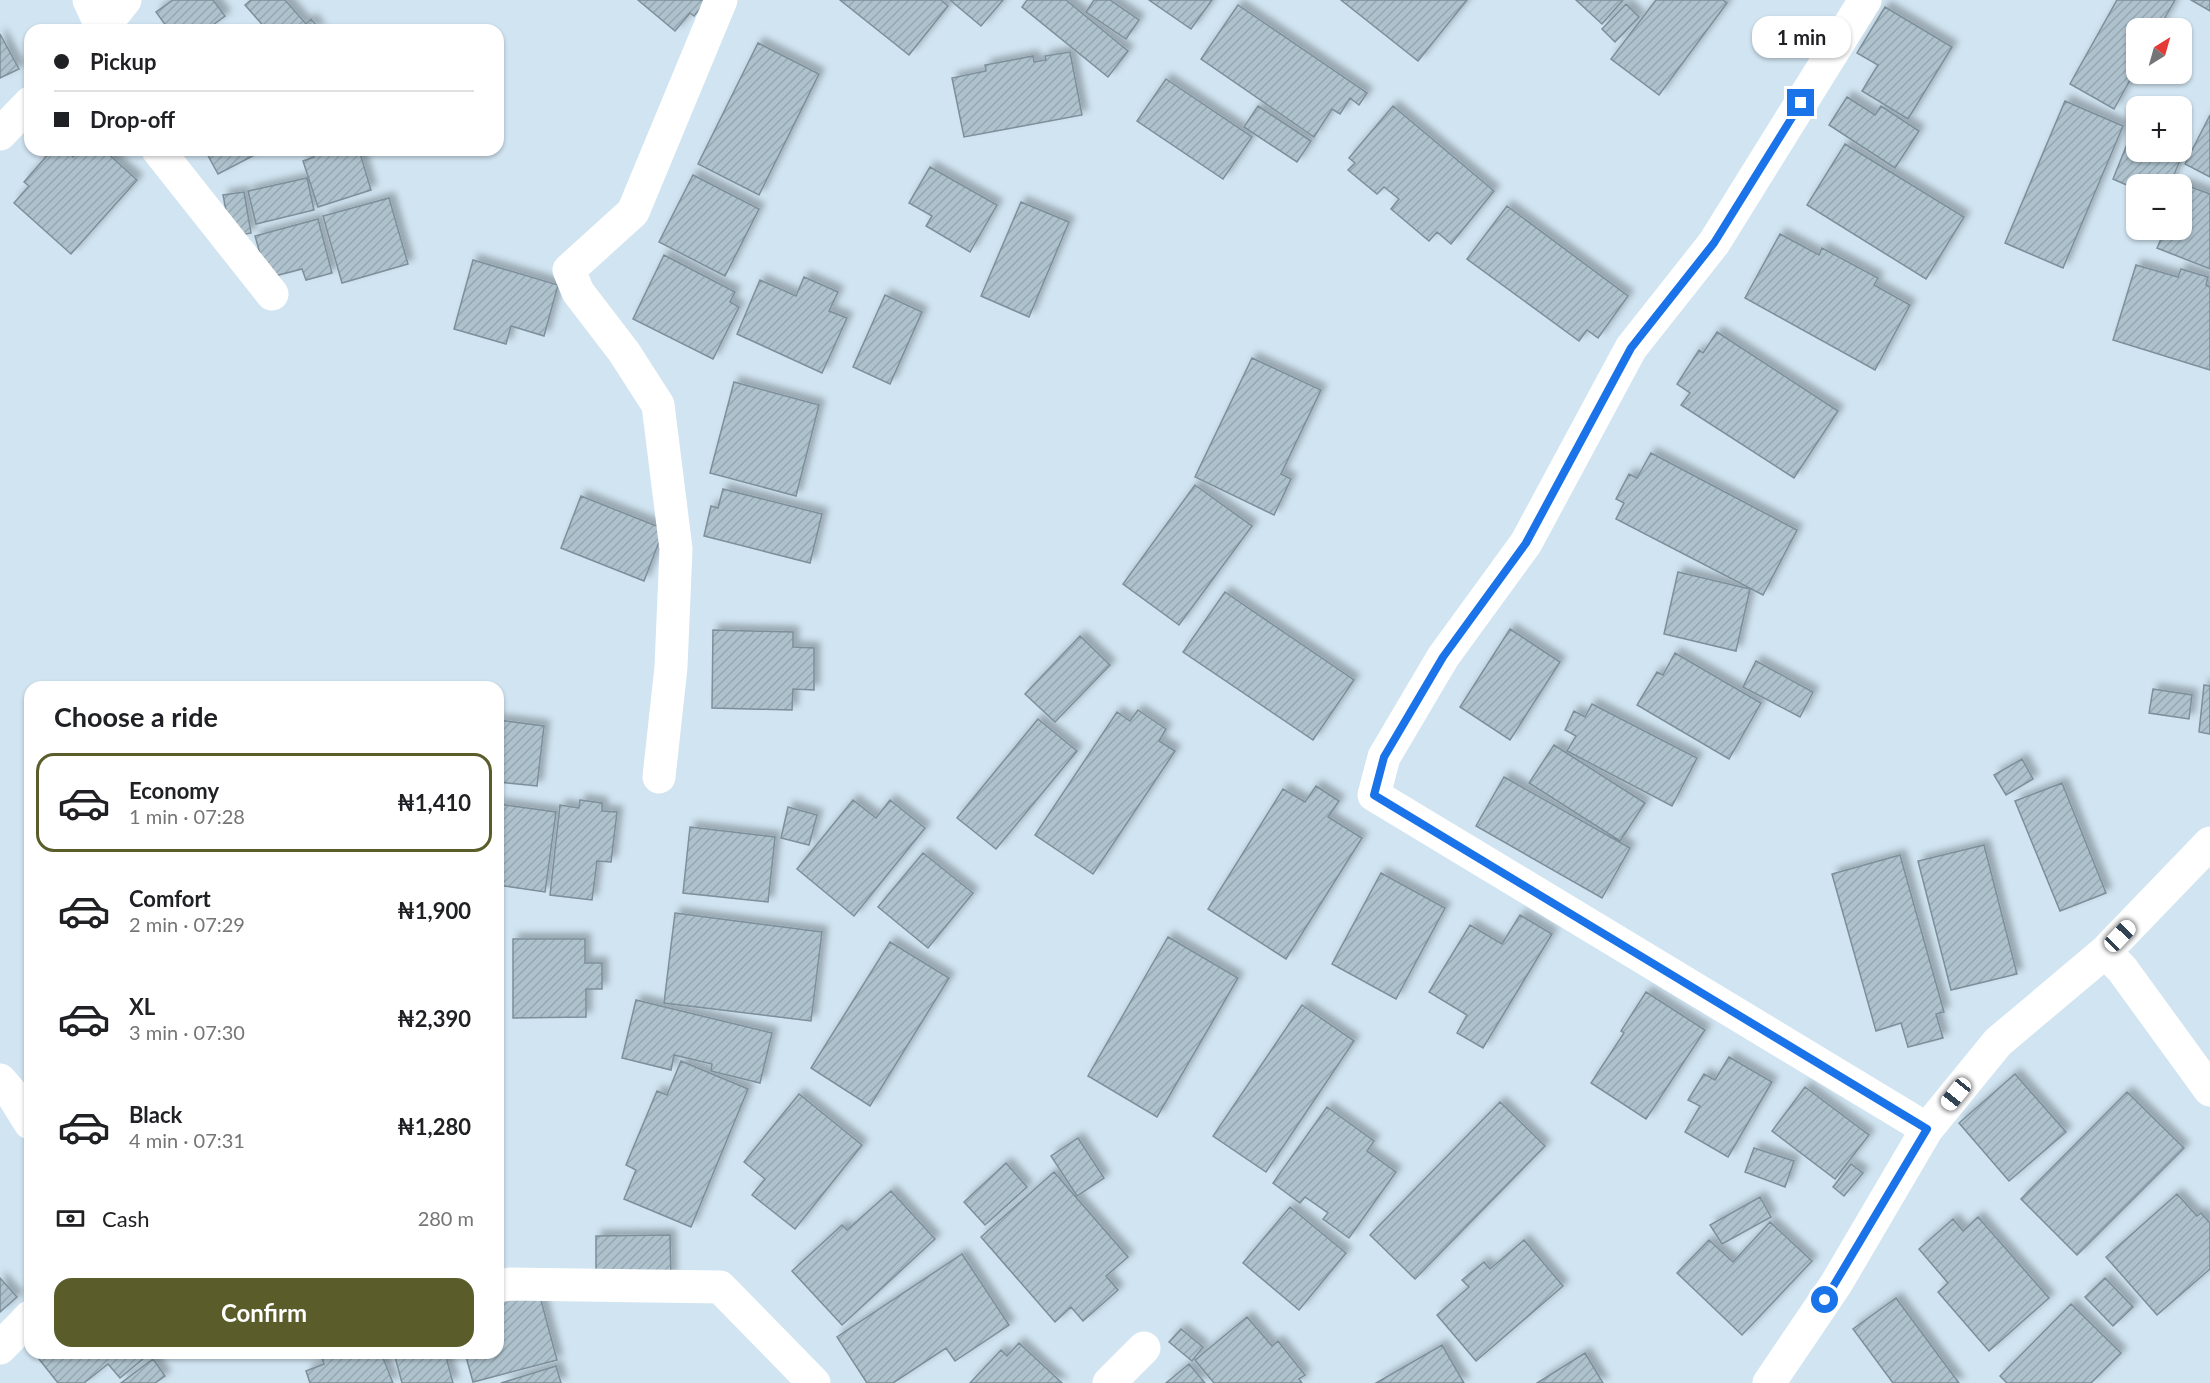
<!DOCTYPE html>
<html lang="en">
<head>
<meta charset="utf-8">
<style>
	:root { --surface:#fff; --page:#f2f2f2; --text:#202124; --muted:#757577; --line:#e0e0e0; --accent:#5a5d2a }
	body { margin:0; font-family:Lato,sans-serif; background:var(--page); color:var(--text); height:100vh; display:flex; flex-direction:column; font-size:22px; white-space:nowrap }
	* { box-sizing:border-box; margin:0 }
	p { font-size:20px; color:var(--muted) }
	.icon { flex:none; width:33px; height:33px; fill:none; stroke:currentColor; stroke-width:2; stroke-linecap:round; stroke-linejoin:round }
	.map { position:relative; flex:1; overflow:hidden }
	.side { position:absolute; left:24px; top:681px; width:480px; height:678px; display:flex; flex-direction:column; background:var(--surface); border-radius:18px; box-shadow:0 2px 4px #0004 }
	.side>* { flex:none }
	.top-card { position:absolute; left:24px; top:24px; width:480px; height:132px; border-radius:18px; box-shadow:0 2px 4px #0004; display:grid; align-content:center; height:132px; padding:0 30px; background:var(--surface) }
	.needle { width:39px; rotate:37deg }
	.fabs { position:absolute; left:2126px; top:18px; display:grid; gap:12px }
	.fabs a { display:grid; place-items:center; width:66px; height:66px; border-radius:12px; background:var(--surface); box-shadow:0 2px 4px #0004; font-size:30px }
	.end { position:absolute; width:27px; height:27px; margin:-14px; border:8px solid #1a73e8; background:#fff; box-shadow:0 0 0 3px #fff }
	.from { border-radius:50% }
	.bubble { position:absolute; height:42px; border-radius:18px; background:var(--surface); box-shadow:0 2px 4px #0004; font-size:20px; font-weight:700; line-height:42px; text-align:center }
	.car { position:absolute; width:18px; height:36px; margin:-18px -9px; border-radius:8px; box-shadow:0 0 4px 2px #0007; background:linear-gradient(#fff 24%,#345 0 40%,#fff 0 76%,#345 0 86%,#fff 0) }
	.top-card b { display:flex; align-items:center; gap:21px; height:57px; font-size:22px }
	.top-card b+b { border-top:2px solid var(--line) }
	.top-card i { width:15px; height:15px; background:var(--text) }
	ul { padding:0; list-style:none }
	li { display:flex; align-items:center; gap:18px; height:99px; margin:0 12px 9px; padding:0 18px; border:3px solid transparent; border-radius:18px }
	li div { flex:1 }
	li b { display:block; font-size:22px }
	li em { font-style:normal; font-weight:700 }
	li.selected { border-color:var(--accent) }
	li>.icon { width:54px; height:54px; stroke-width:1.5 }
	h2 { padding:0 30px; font-size:27px; line-height:72px }
	.pay { display:flex; align-items:center; gap:15px; height:66px; padding:0 30px; font-size:22px }
	.pay p { margin-inline-start:auto }
	.cta { display:flex; gap:12px; margin-top:auto; padding:12px 30px }
	.cta a { flex:1; height:69px; border-radius:18px; background:var(--accent); color:#fff; font-size:24px; font-weight:700; line-height:69px; text-align:center }
	.map>svg:first-child { display:block }
	.building { fill:url(#building-hatch); stroke:#7c8f9a; stroke-width:1.5; filter:url(#shadow) }
	.lines { fill:none; stroke-linecap:round; stroke-linejoin:round }
	.street { stroke:#fff; stroke-width:33 }
	.route { stroke:#1a73e8; stroke-width:8 }
</style>
</head>
<body>
<div class="map">
<svg width="2210" height="1383" viewBox="0 0 2210 1383">
	<defs>
		<pattern id="building-hatch" width="6" height="6" patternUnits="userSpaceOnUse" patternTransform="scale(1.5)"><rect width="6" height="6" fill="#aec2ce"/><path d="M-1 1l2-2M0 6l6-6M5 7l2-2" fill="none" stroke="#95a7b1"/></pattern>
		<filter id="shadow"><feDropShadow dx="5.5" dy="-5.5" stdDeviation="3" flood-color="#0004"/></filter>
	</defs>
	<rect width="100%" height="100%" fill="#d0e4f1"/>
	<!-- building -->
	<path class="building" d="M173,0H213L225,16L206,30H169L156,12Z
		M251,0H285L306,24L311,19L320,30H267L245,5Z
		M638,0H707L694,16L690,13L675,31Z
		M840,0H941L948,6L909,55Z
		M950,0H1003L981,26Z
		M1027,0H1066L1128,51L1108,77L1022,7Z
		M1094,0H1110L1139,20L1126,39L1086,12Z
		M1149,0H1212L1191,29Z
		M1341,0H1467L1418,61Z
		M1576,0H1623L1602,24Z
		M1656,0H1723L1727,3L1659,95L1611,59Z
		M2117,0H2175L2159,28H2136V69L2114,109L2070,84Z
		M2191,0H2210V11Z
		M1626,4L1639,17L1615,42L1602,29Z
		M1238,5L1367,93L1359,105L1350,98L1340,114L1332,109L1314,137L1201,59Z
		M1885,7L1952,47L1908,119L1862,91L1878,65L1857,53Z
		M0,34L19,69L0,78Z
		M758,43L819,74L759,195L698,164Z
		M1070,52L1082,115L964,137L952,78L986,71L985,65L1033,56L1034,62L1046,60L1045,56Z
		M1166,79L1252,137L1223,179L1137,121Z
		M1847,97L1875,115L1881,106L1919,131L1895,168L1829,125Z
		M2065,101L2123,126L2063,268L2005,243Z
		M1258,106L1311,141L1297,162L1244,127Z
		M1393,106L1494,191L1451,244L1437,232L1429,241L1391,209L1399,199L1384,187L1377,194L1348,170L1355,163L1349,158Z
		M2210,115V177L2185,164Z
		M2130,137L2136,139V152H2166L2181,158L2170,184H2136V189L2113,179Z
		M1845,144L1964,217L1926,279L1807,205Z
		M52,150H66L73,157L80,150H104L137,180L71,254L14,203L29,186L24,182Z
		M205,150H264L218,174Z
		M312,150H359L371,190L318,207L303,161L314,157Z
		M930,167L997,205L970,252L926,226L932,216L909,203Z
		M693,175L759,209L725,276L659,242Z
		M307,178L314,210L256,224L248,191Z
		M2183,184L2210,194V269L2157,248L2165,230H2181V188Z
		M244,192L251,233L231,237L223,195Z
		M389,198L408,264L342,283L323,216Z
		M1021,202L1069,222L1029,317L981,296Z
		M1507,206L1628,296L1598,338L1587,330L1579,341L1467,259Z
		M318,219L332,273L306,280L302,269L267,278L255,236Z
		M1780,234L1819,255L1822,248L1878,278L1874,285L1910,305L1875,370L1745,298Z
		M664,255L735,292L730,302L739,307L713,359L633,319Z
		M473,260L558,285L544,336L511,326L506,344L454,329Z
		M2136,265L2178,277L2181,269L2208,277L2206,285L2210,287V370L2113,340Z
		M804,277L838,292L829,311L847,318L822,373L737,334L760,280L796,296Z
		M885,295L922,312L890,384L853,367Z
		M1717,332L1838,411L1794,478L1681,405L1690,393L1677,384L1699,350L1703,353Z
		M1252,358L1321,390L1281,474L1291,479L1274,515L1195,477Z
		M734,382L819,405L796,496L710,473Z
		M1651,453L1797,530L1763,595L1616,519L1624,503L1616,499L1629,474L1637,478Z
		M1195,485L1252,526L1179,625L1123,584Z
		M723,489L822,514L810,563L704,536L711,506L718,508Z
		M581,496L664,529L644,581L561,548Z
		M1678,572L1750,589L1736,651L1664,634Z
		M1225,592L1354,680L1313,740L1183,652Z
		M1510,629L1560,662L1510,740L1460,707Z
		M713,630L793,632V647L814,648V690L793,689L792,710L712,708Z
		M1080,636L1110,665L1055,722L1025,694Z
		M1675,653L1761,703L1729,759L1637,705L1657,672L1663,675Z
		M1756,661L1813,692L1800,717L1743,687Z
		M2204,685L2210,686V734L2199,732Z
		M2153,689L2192,695L2189,719L2149,713Z
		M1592,704L1697,758L1672,806L1567,751L1576,736L1565,730L1574,711L1585,717Z
		M1138,710L1166,729L1159,741L1175,751L1093,874L1035,835L1117,712L1130,721Z
		M1038,719L1077,751L996,849L957,818Z
		M498,720L544,726L537,786L498,782Z
		M1554,745L1645,803L1620,841L1529,783Z
		M2022,759L2033,779L2006,795L1994,775Z
		M1504,777L1630,848L1602,898L1476,826Z
		M2062,783L2106,893L2060,911L2015,801Z
		M1316,786L1339,801L1328,817L1362,838L1286,959L1208,909L1283,789L1305,802Z
		M580,800L602,803V811L617,812L611,862L597,861L592,900L550,895L560,805L579,808Z
		M853,800L876,818L890,800L925,828L854,916L797,869Z
		M498,804L556,812L545,892L498,885Z
		M788,807L817,815L809,845L781,838Z
		M690,827L775,837L768,902L683,893Z
		M1984,845L2017,974L1951,990L1918,861Z
		M923,853L973,893L928,948L878,907Z
		M1900,855L1944,1012L1936,1014L1943,1038L1908,1047L1901,1023L1876,1031L1832,874Z
		M1381,873L1445,908L1396,999L1332,964Z
		M675,913L822,932L811,1021L664,1003Z
		M1520,915L1552,934L1483,1048L1457,1033L1467,1015L1429,992L1470,925L1502,944Z
		M1168,937L1238,978L1157,1117L1088,1076Z
		M513,939H585V963H602V989H586V1017L513,1018Z
		M890,942L949,978L870,1106L811,1068Z
		M1646,992L1705,1030L1646,1119L1591,1083L1624,1033L1621,1031Z
		M636,1000L772,1033L760,1083L711,1071L712,1064L674,1055L671,1070L622,1058Z
		M1302,1005L1354,1041L1266,1172L1213,1136Z
		M1729,1057L1772,1082L1728,1157L1685,1132L1700,1106L1688,1100L1704,1074L1715,1080Z
		M681,1061L748,1089L691,1227L624,1199L636,1170L626,1165L657,1091L667,1095Z
		M2015,1074L2066,1132L2009,1181L1959,1123Z
		M1805,1087L1869,1135L1835,1179L1772,1131Z
		M2127,1092L2184,1148L2077,1255L2021,1199Z
		M799,1094L862,1145L795,1229L752,1195L765,1179L744,1162Z
		M1500,1102L1545,1146L1415,1279L1370,1235Z
		M1327,1107L1374,1141L1367,1151L1396,1172L1349,1238L1323,1219L1328,1213L1305,1197L1300,1203L1273,1183Z
		M1078,1138L1104,1178L1077,1196L1051,1156Z
		M1754,1148L1794,1161L1785,1187L1745,1172Z
		M1006,1163L1027,1187L985,1225L964,1202Z
		M1851,1164L1863,1173L1844,1196L1833,1187Z
		M1054,1172L1128,1257L1106,1276L1118,1290L1083,1321L1071,1307L1055,1322L981,1237Z
		M891,1191L935,1239L842,1325L792,1271L842,1225L847,1230Z
		M2177,1194L2197,1216L2201,1213L2210,1223V1269L2157,1315L2106,1257Z
		M1760,1197L1771,1217L1722,1244L1710,1225Z
		M1290,1207L1346,1253L1299,1310L1243,1263Z
		M1978,1217L2049,1298L1989,1351L1938,1292L1948,1283L1919,1249L1953,1219L1963,1231Z
		M1770,1222L1812,1261L1742,1335L1677,1273L1709,1240L1733,1262Z
		M670,1235L671,1277H596V1236Z
		M1524,1240L1563,1286L1476,1361L1437,1315L1469,1287L1462,1280L1484,1262L1490,1269Z
		M962,1254L1009,1325L955,1361L946,1348L893,1383H867L837,1337Z
		M0,1278L17,1297L0,1312Z
		M2105,1278L2133,1307L2113,1326L2085,1297Z
		M538,1289L557,1360L473,1382L465,1353H498V1299Z
		M1896,1298L1959,1383H1893L1853,1329Z
		M2071,1304L2121,1353L2091,1383H2007L2000,1376Z
		M1247,1317L1272,1346L1278,1341L1305,1375L1299,1379L1302,1383H1214L1195,1360Z
		M1181,1329L1203,1347L1192,1361L1169,1342Z
		M1019,1343L1062,1383H970L1001,1350L1007,1356Z
		M1442,1345L1464,1383H1376Z
		M46,1353H150L120,1378L108,1364L84,1383H58L39,1359Z
		M320,1353H381L393,1383H310L306,1371L324,1364Z
		M394,1353H445L453,1383H402Z
		M1585,1353L1603,1383H1537Z
		M153,1359L165,1376L155,1383H121Z
		M1189,1364L1205,1383H1166Z
		M556,1366L561,1383H501Z"/>
	<g class="lines">
		<!-- street -->
		<path class="street" d="M89,0L103,30
			M1865,0L1714,243L1631,348L1526,543L1443,657L1384,757L1374,795L1927,1129
			M101,30L125,0
			M0,134L30,103
			M158,150L272,294
			M659,777L671,667L676,549L658,405L624,352L578,292L569,270L633,212L721,0
			M2105,952L2122,969L2210,1090
			M0,1080L12,1094L30,1123
			M498,1286L510,1284L720,1287L814,1383
			M0,1348L30,1317
			M1109,1383L1144,1348
			M1769,1383L1836,1284L1927,1129L1998,1042L2105,952L2210,843"/>
	</g>
	<g class="lines">
		<!-- route -->
		<path class="route" d="M1801,103L1714,243L1631,348L1526,543L1443,657L1384,757L1374,795L1927,1129L1825,1300"/>
	</g>
</svg>
<div class="fabs">
<a><svg class="needle" viewBox="-14 -14 28 28"><path d="M0-13l5 13h-10z" fill="#e53935"/><path d="M0 13l5-13h-10z" fill="#757577"/></svg></a>
<a>+</a>
<a>−</a>
</div>
<i class="end from" style="left:1825px;top:1300px"></i>
<i class="end" style="left:1801px;top:103px"></i>
<div class="bubble" style="left:1752px;top:16px;width:99px">1 min</div>
<i class="car" style="left:2120px;top:936px;rotate:44deg"></i>
<i class="car" style="left:1956px;top:1094px;rotate:219deg"></i>
<div class="top-card">
<b><i class="from"></i>Pickup</b>
<b><i></i>Drop-off</b>
</div>
<section class="side">
<h2>Choose a ride</h2>
<ul>
<li class="selected"><svg class="icon" aria-label="car" viewBox="0 0 24 24"><path d="M5 17H2v-5l4-1 3-4h7l3 4 3 1v5h-3M9 17h6M6 11h13"/><circle cx="7" cy="17" r="2"/><circle cx="17" cy="17" r="2"/></svg><div><b>Economy</b><p>1 min · 07:28</p></div><em>₦1,410</em></li>
<li><svg class="icon" aria-label="car" viewBox="0 0 24 24"><path d="M5 17H2v-5l4-1 3-4h7l3 4 3 1v5h-3M9 17h6M6 11h13"/><circle cx="7" cy="17" r="2"/><circle cx="17" cy="17" r="2"/></svg><div><b>Comfort</b><p>2 min · 07:29</p></div><em>₦1,900</em></li>
<li><svg class="icon" aria-label="car" viewBox="0 0 24 24"><path d="M5 17H2v-5l4-1 3-4h7l3 4 3 1v5h-3M9 17h6M6 11h13"/><circle cx="7" cy="17" r="2"/><circle cx="17" cy="17" r="2"/></svg><div><b>XL</b><p>3 min · 07:30</p></div><em>₦2,390</em></li>
<li><svg class="icon" aria-label="car" viewBox="0 0 24 24"><path d="M5 17H2v-5l4-1 3-4h7l3 4 3 1v5h-3M9 17h6M6 11h13"/><circle cx="7" cy="17" r="2"/><circle cx="17" cy="17" r="2"/></svg><div><b>Black</b><p>4 min · 07:31</p></div><em>₦1,280</em></li>
</ul>
<div class="pay"><svg class="icon" aria-label="cash" viewBox="0 0 24 24"><path d="M3 7h18v10H3z"/><circle cx="12" cy="12" r="2"/></svg>Cash<p>280 m</p></div>
<div class="cta"><a>Confirm</a></div>
</section>
</div>
</body>
</html>
